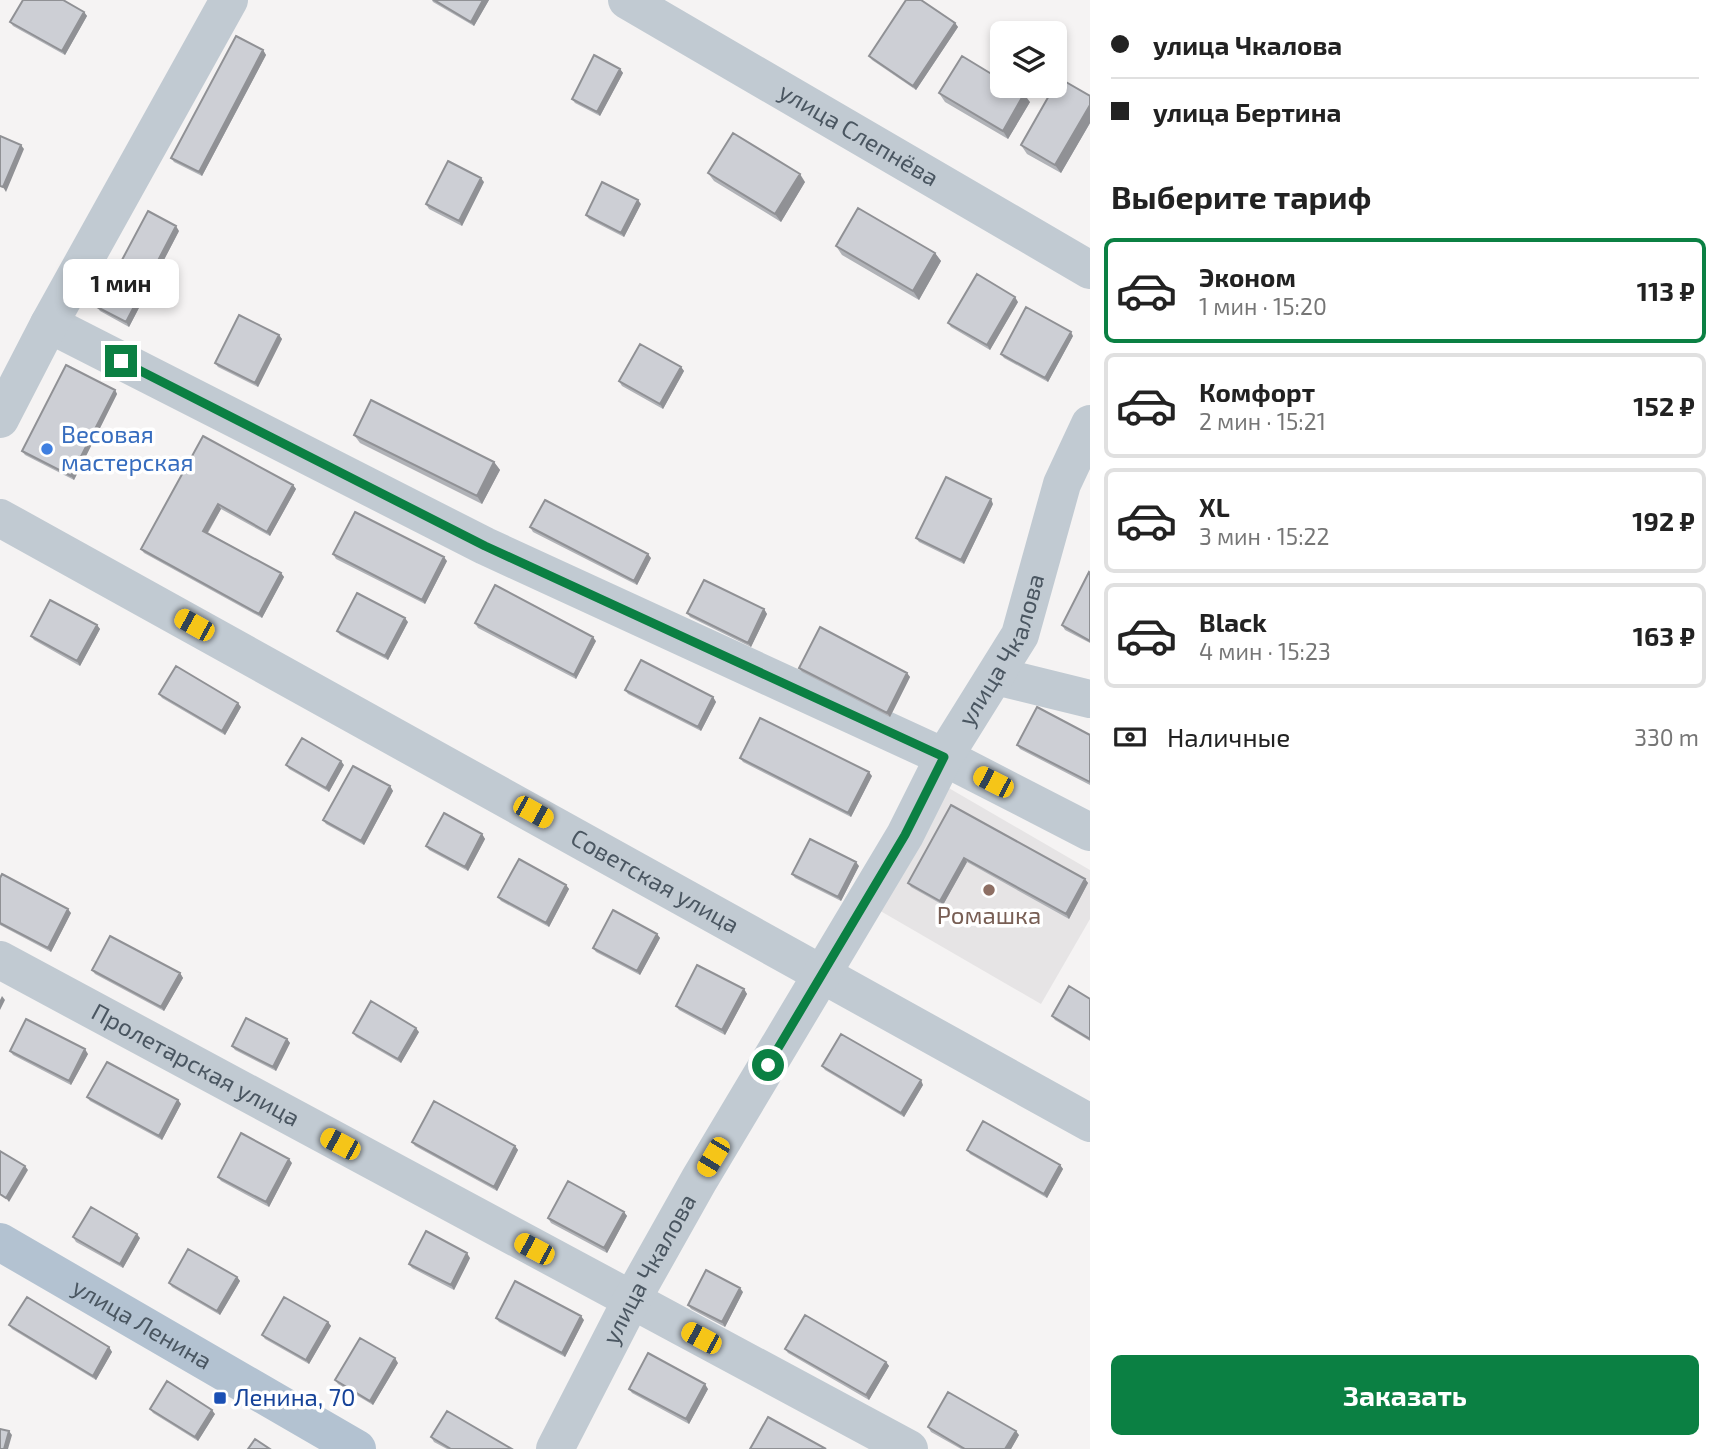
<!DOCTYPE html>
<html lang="ru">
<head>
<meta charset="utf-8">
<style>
	:root { --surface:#fff; --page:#f2f2f2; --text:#222; --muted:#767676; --line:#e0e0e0; --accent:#0b8043 }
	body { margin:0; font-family:"Exo 2",sans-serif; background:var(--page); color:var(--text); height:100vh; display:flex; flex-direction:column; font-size:26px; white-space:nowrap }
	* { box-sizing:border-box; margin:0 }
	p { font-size:23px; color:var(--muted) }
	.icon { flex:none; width:38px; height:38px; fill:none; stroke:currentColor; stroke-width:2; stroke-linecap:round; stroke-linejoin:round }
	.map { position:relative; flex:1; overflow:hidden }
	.drawer { display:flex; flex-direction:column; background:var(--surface); width:630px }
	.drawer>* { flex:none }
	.top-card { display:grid; align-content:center; height:154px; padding:0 21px; background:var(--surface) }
	.controls { position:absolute; left:990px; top:21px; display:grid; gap:14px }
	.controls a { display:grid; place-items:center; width:77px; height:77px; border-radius:10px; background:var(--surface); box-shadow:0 4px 10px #0003; font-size:35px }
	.end { position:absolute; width:32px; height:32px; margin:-16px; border:9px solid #0b8043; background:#fff; box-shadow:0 0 0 4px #fff }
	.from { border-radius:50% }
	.bubble { position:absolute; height:49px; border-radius:10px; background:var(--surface); box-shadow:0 4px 10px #0003; font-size:23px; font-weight:700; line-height:49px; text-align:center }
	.car { position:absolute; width:21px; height:42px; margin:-21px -10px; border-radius:9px; box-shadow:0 0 5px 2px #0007; background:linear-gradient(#f5c518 24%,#345 0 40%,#f5c518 0 76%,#345 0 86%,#f5c518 0) }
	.top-card b { display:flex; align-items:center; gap:24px; height:66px; font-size:26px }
	.top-card b+b { border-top:2px solid var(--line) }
	.top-card i { width:18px; height:18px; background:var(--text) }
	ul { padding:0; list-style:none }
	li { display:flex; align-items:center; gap:21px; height:105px; margin:0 14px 10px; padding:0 7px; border:4px solid var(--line); border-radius:10px }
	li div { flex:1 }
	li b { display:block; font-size:26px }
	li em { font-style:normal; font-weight:700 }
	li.selected { border-color:var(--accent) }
	li>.icon { width:63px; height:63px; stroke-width:1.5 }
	h2 { padding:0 21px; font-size:32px; line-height:84px }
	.pay { display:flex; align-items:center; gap:18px; height:77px; padding:0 21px; font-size:26px }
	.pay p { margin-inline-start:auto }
	.primary-button { display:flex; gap:14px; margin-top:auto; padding:14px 21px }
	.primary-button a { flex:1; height:80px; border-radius:10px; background:var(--accent); color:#fff; font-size:28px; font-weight:700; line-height:80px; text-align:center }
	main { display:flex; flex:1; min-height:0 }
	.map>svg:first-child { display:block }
	.education { fill:#e6e4e5 }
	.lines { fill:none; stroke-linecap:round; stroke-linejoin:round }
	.minor { stroke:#c1cad2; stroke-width:38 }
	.major { stroke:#b3c2d1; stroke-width:38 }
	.wall { fill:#b0b2b7 }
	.shaded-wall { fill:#909195 }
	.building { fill:#cdcfd5; stroke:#909195; stroke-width:2 }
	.route { stroke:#0b8043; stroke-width:9 }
	.shop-dot { fill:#3f7fe0; stroke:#fff; stroke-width:2.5 }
	.education-dot { fill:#8d6e63; stroke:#fff; stroke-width:2.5 }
	.transit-dot { fill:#1a4fb4; stroke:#fff; stroke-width:2.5 }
	.labels { text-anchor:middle; stroke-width:7; stroke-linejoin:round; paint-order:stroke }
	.street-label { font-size:24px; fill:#4a5661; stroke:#fff }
	.shop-label { font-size:24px; fill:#366cbe; stroke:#fff; text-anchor:start }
	.education-label { font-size:24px; fill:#785e54; stroke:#fff }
	.transit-label { font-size:24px; fill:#164399; stroke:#fff; text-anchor:start }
</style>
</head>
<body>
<main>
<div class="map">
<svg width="1090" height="1449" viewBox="0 0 1090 1449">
	<rect width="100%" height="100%" fill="#f5f3f3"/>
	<!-- education -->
	<path class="education" d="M947,787L1090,870V919L1041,1004L877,909Z"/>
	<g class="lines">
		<!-- minor -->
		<g class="minor">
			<path id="s1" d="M627,0L1090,270"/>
			<path d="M49,324L485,546L944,757L1090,832"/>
			<path d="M0,419L49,324L229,0"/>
			<path id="s2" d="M0,518L1090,1123"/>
			<path d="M996,676L1090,699"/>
			<path id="s3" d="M0,960L909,1449"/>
			<path id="s4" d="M555,1449L631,1301L699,1180L905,835L944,757L1020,635L1062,484L1090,424"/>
		</g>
		<!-- major -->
		<path class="major" id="s5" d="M0,1242L357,1449"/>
	</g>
	<!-- wall -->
	<path class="wall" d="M432,0H489L474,26L433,2Z
		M84,12L87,16L65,55L13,26L10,22Z
		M955,23L958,27L916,90L872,60L869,56Z
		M263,50L266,55L202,176L174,162L171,158Z
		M620,69L623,73L600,116L575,103L572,99Z
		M939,93L1030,102L1008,139L945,102Z
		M1090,96V123L1061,173L1027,154L1021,145Z
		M708,173L805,182L781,222L714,181Z
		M484,182L462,226L429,209L426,204Z
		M641,204L624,237L589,219L586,215Z
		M179,231L129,327L100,311L97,307Z
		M836,246L935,253L941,261L919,300L842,255Z
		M1018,302L990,350L951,327L948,323Z
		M279,335L282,339L258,387L218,367L215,363Z
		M1073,336L1048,382L1004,358L1001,354Z
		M681,367L684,371L663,409L622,386L619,381Z
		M115,390L117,394L74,480L25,455L22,451Z
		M354,435L494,462L500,470L482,504L360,443Z
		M203,436L293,485L296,489L270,536L221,509L208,533L281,573L284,577L262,618L144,553L141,549Z
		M993,504L964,564L919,542L916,538Z
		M530,527L651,558L637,585L533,532Z
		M333,554L447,561L425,604L336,559Z
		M1090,573V643L1065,630L1062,625Z
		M764,609L767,614L751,647L690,617L687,613Z
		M408,622L388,660L340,635L337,631Z
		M475,623L596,641L576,679L478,628Z
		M97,625L100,629L80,666L34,640L31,636Z
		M799,668L907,673L910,677L890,717L802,672Z
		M625,690L713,697L716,702L701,731L628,694Z
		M159,694L241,707L225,735L162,698Z
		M1090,735V785L1020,749L1017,745Z
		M740,758L872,776L851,817L743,762Z
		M286,765H344L329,792L289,769Z
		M390,786L393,791L364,845L326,824L323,820Z
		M951,805L1085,879L1088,883L1069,919L967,862L943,905L911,887L908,883Z
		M482,834L485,839L468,871L429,850L426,846Z
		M859,866L841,901L795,878L792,874Z
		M0,878L71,913L51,952L0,925Z
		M566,885L569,889L549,927L501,901L498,897Z
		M657,934L660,938L640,975L596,952L593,948Z
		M92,970L180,973L183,978L164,1011L95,974Z
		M744,989L747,994L725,1035L679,1010L676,1006Z
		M1090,999V1041L1055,1020L1052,1016Z
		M419,1032L401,1063L356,1037L353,1033Z
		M287,1039L290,1043L276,1071L235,1050L232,1046Z
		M10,1051L88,1054L71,1085L13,1055Z
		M822,1066L923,1085L904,1117L825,1070Z
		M87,1097L178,1100L181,1104L162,1140L90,1101Z
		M412,1142L515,1146L518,1150L497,1191L415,1146Z
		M967,1150L1060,1165L1063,1169L1047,1198L970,1154Z
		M292,1163L269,1207L221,1181L218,1177Z
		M624,1212L627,1216L607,1253L551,1223L548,1218Z
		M73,1237L140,1238L123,1268L76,1242Z
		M470,1258L454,1290L412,1268L409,1264Z
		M237,1277L240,1281L220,1315L172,1287L169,1283Z
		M743,1292L725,1327L691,1309L688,1305Z
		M496,1318L584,1320L565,1357L499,1322Z
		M328,1322L331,1326L309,1364L265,1339L262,1335Z
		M9,1325L109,1347L112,1352L96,1380L12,1329Z
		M785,1349L886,1362L889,1366L869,1400L788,1353Z
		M398,1363L373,1405L338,1384L335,1380Z
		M629,1389H708L689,1424L632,1393Z
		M150,1409L215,1414L198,1441L153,1413Z
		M928,1427L1019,1435L1011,1449H961L931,1432Z
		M431,1437L512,1449H447L434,1442Z"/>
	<!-- shaded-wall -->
	<path class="shaded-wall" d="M483,0H489L474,26L471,22Z
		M84,12L87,16L65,55L62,51Z
		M955,23L958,27L916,90L913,86Z
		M263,50L266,55L202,176L199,172Z
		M620,69L623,73L600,116L597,112Z
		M1024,94L1030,102L1008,139L1003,131Z
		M1090,105V123L1061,173L1055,165Z
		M21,145L24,149L6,192L3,187Z
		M800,174L805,182L781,222L775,214Z
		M481,178L484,182L462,226L459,221Z
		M638,200L641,204L624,237L621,233Z
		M176,226L179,231L129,327L126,322Z
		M935,253L941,261L919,300L913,291Z
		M1015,297L1018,302L990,350L987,345Z
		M1071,332L1073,336L1048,382L1045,378Z
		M279,335L282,339L258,387L255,383Z
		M681,367L684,371L663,409L660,404Z
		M115,390L117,394L74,480L71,476Z
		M494,462L500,470L482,504L477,496Z
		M293,485L296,489L270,536L267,532Z
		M991,499L993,504L964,564L961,560Z
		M218,504L221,509L206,535L203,531Z
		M648,554L651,558L637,585L634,581Z
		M444,557L447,561L425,604L422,600Z
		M281,573L284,577L262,618L259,614Z
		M764,609L767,614L751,647L748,643Z
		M405,618L408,622L388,660L385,656Z
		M97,625L100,629L80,666L77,661Z
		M593,637L596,641L576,679L574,675Z
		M907,673L910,677L890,717L887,713Z
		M713,697L716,702L701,731L698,727Z
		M238,703L241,707L225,735L222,731Z
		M341,761L344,765L329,792L326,788Z
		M869,772L872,776L851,817L848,813Z
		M390,786L393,791L364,845L361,841Z
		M482,834L485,839L468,871L465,867Z
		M964,858L967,862L943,905L940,901Z
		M856,862L859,866L841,901L838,897Z
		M1085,879L1088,883L1069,919L1066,914Z
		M566,885L569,889L549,927L546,923Z
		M68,909L71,913L51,952L48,948Z
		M657,934L660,938L640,975L637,971Z
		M180,973L183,978L164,1011L161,1007Z
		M744,989L747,994L725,1035L722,1030Z
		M2,996L5,1000L0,1010V1000Z
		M416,1028L419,1032L401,1063L398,1059Z
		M287,1039L290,1043L276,1071L273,1067Z
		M85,1049L88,1054L71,1085L69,1081Z
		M921,1080L923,1085L904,1117L901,1113Z
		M178,1100L181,1104L162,1140L159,1136Z
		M515,1146L518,1150L497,1191L494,1187Z
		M289,1159L292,1163L269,1207L266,1202Z
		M1060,1165L1063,1169L1047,1198L1044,1194Z
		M25,1166L28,1170L9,1202L6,1198Z
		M624,1212L627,1216L607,1253L604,1248Z
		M137,1234L140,1238L123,1268L120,1264Z
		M467,1253L470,1258L454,1290L451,1285Z
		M237,1277L240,1281L220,1315L217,1311Z
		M740,1288L743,1292L725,1327L722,1322Z
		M581,1316L584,1320L565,1357L562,1353Z
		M328,1322L331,1326L309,1364L306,1360Z
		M109,1347L112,1352L96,1380L93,1376Z
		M395,1358L398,1363L373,1405L370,1401Z
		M886,1362L889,1366L869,1400L866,1395Z
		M705,1384L708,1389L689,1424L686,1419Z
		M212,1410L215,1414L198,1441L195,1437Z
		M9,1431L12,1435L8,1449H4Z
		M1016,1431L1019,1435L1011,1449H1005Z"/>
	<!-- building -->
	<path class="building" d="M23,0H63L84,12L62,51L10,22Z
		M434,0H483L471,22Z
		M906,0H921L955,23L913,86L869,56Z
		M236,36L263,50L199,172L171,158Z
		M594,55L620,69L597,112L572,99Z
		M962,56L1003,81V86H1011L1024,94L1003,131L939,93Z
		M1059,78L1090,96V105L1055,165L1021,145Z
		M733,133L800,174L775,214L708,173Z
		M0,136L21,145L3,187L0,186Z
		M448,161L481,178L459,221L426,204Z
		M602,182L638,200L621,233L586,215Z
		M858,208L935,253L913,291L836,246Z
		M148,211L176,226L126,322L97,307Z
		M977,274L1015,297L987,345L948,323Z
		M1026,307L1071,332L1045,378L1001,354Z
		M239,315L279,335L255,383L215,363Z
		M640,344L681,367L660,404L619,381Z
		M66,365L115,390L71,476L22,451Z
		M371,400L494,462L477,496L354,435Z
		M203,436L293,485L267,532L218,504L203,531L281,573L259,614L141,549Z
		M946,477L991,499L961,560L916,538Z
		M545,500L648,554L634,581L530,527Z
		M355,512L444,557L422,600L333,554Z
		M1089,572L1090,573V641L1062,625Z
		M704,580L764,609L748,643L687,613Z
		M495,585L593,637L574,675L475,623Z
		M357,593L405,618L385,656L337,631Z
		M50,600L97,625L77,661L31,636Z
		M820,627L907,673L887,713L799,668Z
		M641,660L713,697L698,727L625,690Z
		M176,666L238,703L222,731L159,694Z
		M1037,707L1090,735V782L1017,745Z
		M760,718L869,772L848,813L740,758Z
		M302,738L341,761L326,788L286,765Z
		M353,766L390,786L361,841L323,820Z
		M951,805L1085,879L1066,914L964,858L940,901L908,883Z
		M444,813L482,834L465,867L426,846Z
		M810,839L856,862L838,897L792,874Z
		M519,859L566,885L546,923L498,897Z
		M2,874L68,909L48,948L0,923V878Z
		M613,910L657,934L637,971L593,948Z
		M110,936L180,973L161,1007L92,970Z
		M697,965L744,989L722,1030L676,1006Z
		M1069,986L1090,999V1039L1052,1016Z
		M371,1001L416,1028L398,1059L353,1033Z
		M246,1018L287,1039L273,1067L232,1046Z
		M26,1019L85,1049L69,1081L10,1051Z
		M841,1034L921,1080L901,1113L822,1066Z
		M107,1062L178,1100L159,1136L87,1097Z
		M434,1101L515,1146L494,1187L412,1142Z
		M983,1121L1060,1165L1044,1194L967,1150Z
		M241,1133L289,1159L266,1202L218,1177Z
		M0,1151L25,1166L6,1198L0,1194Z
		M568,1181L624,1212L604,1248L548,1218Z
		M91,1207L137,1234L120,1264L73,1237Z
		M426,1231L467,1253L451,1285L409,1264Z
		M188,1249L237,1277L217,1311L169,1283Z
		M706,1270L740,1288L722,1322L688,1305Z
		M515,1281L581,1316L562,1353L496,1318Z
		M27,1297L109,1347L93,1376L9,1325Z
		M284,1297L328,1322L306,1360L262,1335Z
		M805,1315L886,1362L866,1395L785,1349Z
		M360,1338L395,1358L370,1401L335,1380Z
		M648,1353L705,1384L686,1419L629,1389Z
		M167,1381L212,1410L195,1437L150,1409Z
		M948,1392L1016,1431L1005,1449H965L928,1427Z
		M447,1411L512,1449H451L431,1437Z
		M768,1417L826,1449H750Z
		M0,1429L9,1431L4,1449H0Z
		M255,1439L270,1449H248Z"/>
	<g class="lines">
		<!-- route -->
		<path class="route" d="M121,361L485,546L944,757L905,835L768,1065"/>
	</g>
	<!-- markers -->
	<circle class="shop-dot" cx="47" cy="449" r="7"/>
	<circle class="education-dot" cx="989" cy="890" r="7"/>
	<rect class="transit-dot" x="213" y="1391" width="14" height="14" rx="3.5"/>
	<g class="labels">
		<!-- street labels -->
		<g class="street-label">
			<text dy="8" stroke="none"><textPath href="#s1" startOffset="268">улица Слепнёва</textPath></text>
			<text dy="8" stroke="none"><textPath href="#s4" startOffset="917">улица Чкалова</textPath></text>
			<text dy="8" stroke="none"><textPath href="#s2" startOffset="749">Советская улица</textPath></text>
			<text dy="8" stroke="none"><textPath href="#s3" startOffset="222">Пролетарская улица</textPath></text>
			<text dy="8" stroke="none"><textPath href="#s4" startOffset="203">улица Чкалова</textPath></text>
			<text dy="8" stroke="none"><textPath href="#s5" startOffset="164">улица Ленина</textPath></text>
		</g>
		<!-- shop labels -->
		<g class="shop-label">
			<text x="61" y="443">Весовая<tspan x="61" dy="28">мастерская</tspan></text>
		</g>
		<!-- education labels -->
		<g class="education-label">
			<text x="989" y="924">Ромашка</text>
		</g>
		<!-- transit labels -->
		<g class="transit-label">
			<text x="234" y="1406">Ленина, 70</text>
		</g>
	</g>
</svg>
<div class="controls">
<a><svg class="icon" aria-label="layers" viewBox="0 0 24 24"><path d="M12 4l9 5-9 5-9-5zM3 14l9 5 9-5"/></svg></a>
</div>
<i class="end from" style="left:768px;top:1065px"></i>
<i class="end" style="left:121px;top:361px"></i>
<div class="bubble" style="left:63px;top:259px;width:116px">1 мин</div>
<i class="car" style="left:194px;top:625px;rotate:299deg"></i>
<i class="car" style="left:993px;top:782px;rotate:297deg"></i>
<i class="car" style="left:533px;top:812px;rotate:119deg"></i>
<i class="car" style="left:340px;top:1144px;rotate:298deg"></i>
<i class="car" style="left:713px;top:1157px;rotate:211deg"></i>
<i class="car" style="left:534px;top:1249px;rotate:298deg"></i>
<i class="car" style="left:701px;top:1338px;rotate:298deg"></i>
</div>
<section class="drawer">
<div class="top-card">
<b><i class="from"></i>улица Чкалова</b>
<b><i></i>улица Бертина</b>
</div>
<h2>Выберите тариф</h2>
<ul>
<li class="selected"><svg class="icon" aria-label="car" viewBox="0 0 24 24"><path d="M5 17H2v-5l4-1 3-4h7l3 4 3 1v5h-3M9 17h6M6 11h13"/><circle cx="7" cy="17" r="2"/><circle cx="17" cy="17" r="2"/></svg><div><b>Эконом</b><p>1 мин · 15:20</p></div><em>113 ₽</em></li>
<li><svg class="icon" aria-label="car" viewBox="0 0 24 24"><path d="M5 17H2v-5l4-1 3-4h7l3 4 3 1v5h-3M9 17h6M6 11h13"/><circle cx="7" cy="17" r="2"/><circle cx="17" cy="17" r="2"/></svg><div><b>Комфорт</b><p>2 мин · 15:21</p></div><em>152 ₽</em></li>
<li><svg class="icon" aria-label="car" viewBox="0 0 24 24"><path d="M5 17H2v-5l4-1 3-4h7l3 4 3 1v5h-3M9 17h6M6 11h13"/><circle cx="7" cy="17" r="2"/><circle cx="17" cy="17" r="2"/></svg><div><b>XL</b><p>3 мин · 15:22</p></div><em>192 ₽</em></li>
<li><svg class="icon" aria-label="car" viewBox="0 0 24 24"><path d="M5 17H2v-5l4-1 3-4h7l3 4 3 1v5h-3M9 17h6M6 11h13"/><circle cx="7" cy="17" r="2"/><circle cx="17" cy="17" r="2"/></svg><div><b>Black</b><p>4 мин · 15:23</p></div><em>163 ₽</em></li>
</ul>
<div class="pay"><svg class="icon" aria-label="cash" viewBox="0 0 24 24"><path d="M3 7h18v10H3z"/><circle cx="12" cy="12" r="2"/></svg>Наличные<p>330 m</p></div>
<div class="primary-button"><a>Заказать</a></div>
</section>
</main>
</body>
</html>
